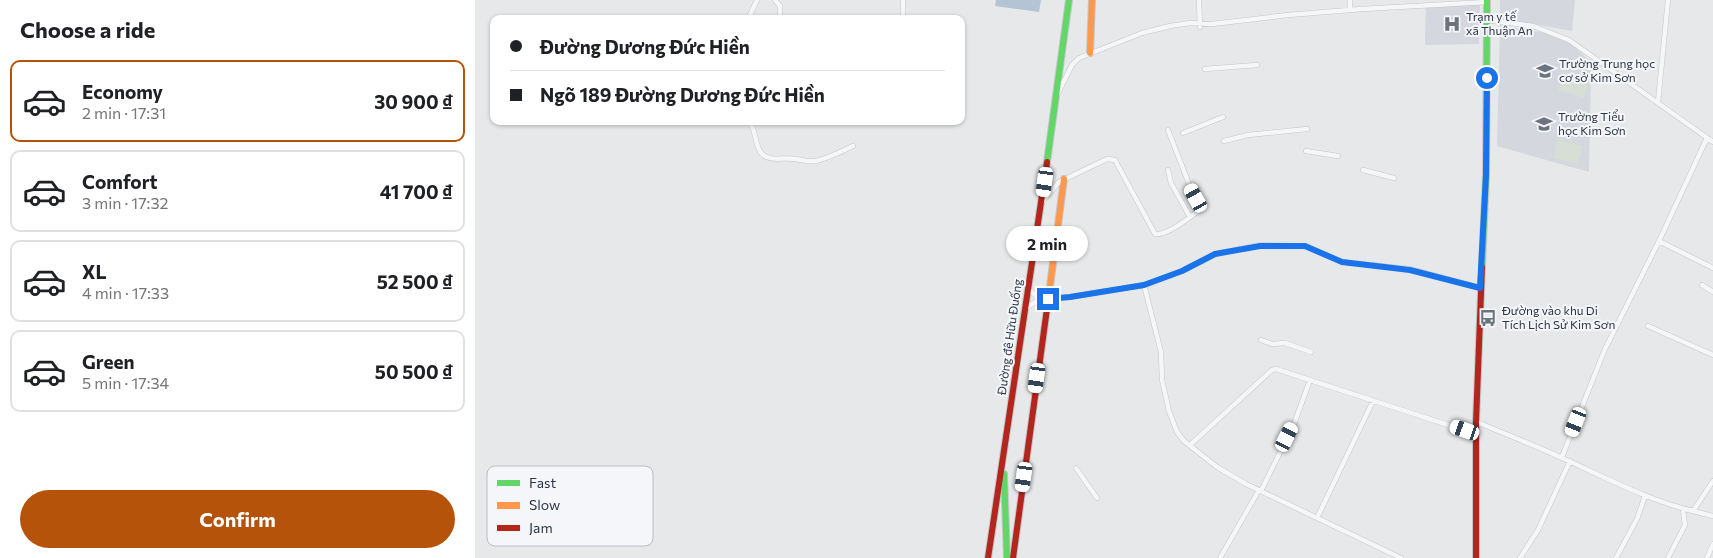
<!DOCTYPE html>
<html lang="en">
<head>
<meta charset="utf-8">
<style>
	:root { --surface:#fff; --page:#f2f2f2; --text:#202124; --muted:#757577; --line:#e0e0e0; --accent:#b45309 }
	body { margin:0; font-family:Commissioner,sans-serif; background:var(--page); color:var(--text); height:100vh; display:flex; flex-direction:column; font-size:19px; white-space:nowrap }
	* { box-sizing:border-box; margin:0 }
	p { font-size:16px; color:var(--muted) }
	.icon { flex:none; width:28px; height:28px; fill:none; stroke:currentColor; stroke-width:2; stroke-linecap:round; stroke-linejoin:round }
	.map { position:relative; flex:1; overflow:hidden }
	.sheet { display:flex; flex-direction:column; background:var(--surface); width:475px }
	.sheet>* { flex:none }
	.top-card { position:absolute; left:15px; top:15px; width:475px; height:110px; border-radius:10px; box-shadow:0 1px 4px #0004; display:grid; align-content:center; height:110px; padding:0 20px; background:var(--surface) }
	.end { position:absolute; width:22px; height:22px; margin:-11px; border:6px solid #1a73e8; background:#fff; box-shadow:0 0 0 2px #fff }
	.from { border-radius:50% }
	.bubble { position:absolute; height:35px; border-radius:18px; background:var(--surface); box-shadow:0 1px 4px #0004; font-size:16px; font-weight:700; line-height:35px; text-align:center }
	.car { position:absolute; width:15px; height:30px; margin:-15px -8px; border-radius:6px; box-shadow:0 0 4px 1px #0007; background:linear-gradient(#fff 24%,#345 0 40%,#fff 0 76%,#345 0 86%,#fff 0) }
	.top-card b { display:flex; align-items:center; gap:18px; height:48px; font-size:19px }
	.top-card b+b { border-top:1px solid var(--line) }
	.top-card i { width:12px; height:12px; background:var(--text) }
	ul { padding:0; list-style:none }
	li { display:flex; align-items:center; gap:15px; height:82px; margin:0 10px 8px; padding:0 10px; border:2px solid var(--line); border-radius:10px }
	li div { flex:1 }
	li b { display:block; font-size:19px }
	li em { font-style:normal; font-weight:700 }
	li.active { border-color:var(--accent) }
	li>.icon { width:45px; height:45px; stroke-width:1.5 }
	h2 { padding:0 20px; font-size:22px; line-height:60px }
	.primary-button { display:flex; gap:10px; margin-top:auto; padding:10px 20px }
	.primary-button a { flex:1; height:58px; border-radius:30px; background:var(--accent); color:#fff; font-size:20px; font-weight:700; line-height:58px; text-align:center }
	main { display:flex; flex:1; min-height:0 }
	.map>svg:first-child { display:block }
	.built { fill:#d4d7dd }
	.green { fill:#d6ded6 }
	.water { fill:#b4c4d5 }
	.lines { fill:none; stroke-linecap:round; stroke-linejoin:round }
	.street-casing { stroke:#c4c6c8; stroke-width:5.5 }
	.fast-casing { stroke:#c4c6c8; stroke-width:8 }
	.slow-casing { stroke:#c4c6c8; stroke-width:8 }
	.jam-casing { stroke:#c4c6c8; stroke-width:8 }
	.street { stroke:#f5f6f7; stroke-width:4.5 }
	.fast { stroke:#63d668; stroke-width:6 }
	.slow { stroke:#ff974d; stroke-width:6 }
	.jam { stroke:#b3261e; stroke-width:6 }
	.route { stroke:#1a73e8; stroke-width:6 }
	.labels { text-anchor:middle; stroke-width:4; stroke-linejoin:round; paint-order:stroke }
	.poi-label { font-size:12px; fill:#2b3445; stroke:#f4f6f9; text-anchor:start }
	.street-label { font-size:12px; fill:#2b3445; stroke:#f4f6f9 }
	.key { fill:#f4f6f9; stroke:#b8bcc3; stroke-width:1 }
	.key-label { font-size:14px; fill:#2b3445 }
</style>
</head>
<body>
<main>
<section class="sheet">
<h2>Choose a ride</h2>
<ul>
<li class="active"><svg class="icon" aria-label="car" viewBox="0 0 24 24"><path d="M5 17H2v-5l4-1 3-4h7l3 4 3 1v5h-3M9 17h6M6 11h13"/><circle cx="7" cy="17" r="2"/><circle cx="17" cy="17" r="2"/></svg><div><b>Economy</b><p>2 min · 17:31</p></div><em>30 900 ₫</em></li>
<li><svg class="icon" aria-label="car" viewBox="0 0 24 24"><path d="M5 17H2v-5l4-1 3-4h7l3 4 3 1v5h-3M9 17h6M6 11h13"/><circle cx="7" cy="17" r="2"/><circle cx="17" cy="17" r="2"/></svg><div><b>Comfort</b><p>3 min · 17:32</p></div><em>41 700 ₫</em></li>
<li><svg class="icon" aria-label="car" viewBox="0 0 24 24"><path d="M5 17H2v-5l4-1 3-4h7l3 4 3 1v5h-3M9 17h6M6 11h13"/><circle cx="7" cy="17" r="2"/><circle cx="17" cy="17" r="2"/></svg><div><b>XL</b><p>4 min · 17:33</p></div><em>52 500 ₫</em></li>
<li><svg class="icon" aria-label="car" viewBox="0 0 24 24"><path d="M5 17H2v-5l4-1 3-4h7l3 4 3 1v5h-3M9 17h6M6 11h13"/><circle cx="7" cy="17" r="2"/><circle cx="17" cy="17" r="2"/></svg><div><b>Green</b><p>5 min · 17:34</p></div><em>50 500 ₫</em></li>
</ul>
<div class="primary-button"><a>Confirm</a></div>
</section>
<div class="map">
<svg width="1238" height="558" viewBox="0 0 1238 558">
	<rect width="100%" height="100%" fill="#e6e8ea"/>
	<!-- built -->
	<path class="built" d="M1025,0H1100L1097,31L1025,18Z
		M1005,2L1004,44L950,45L951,4Z
		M1025,25L1076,34L1097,45L1116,62L1114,172L1022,146Z"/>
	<!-- green -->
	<path class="green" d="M1088,71L1115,79L1109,98L1083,90Z
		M1082,139L1108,146L1103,164L1078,158Z"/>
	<!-- water -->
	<path class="water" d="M521,0H566L564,12L520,6Z"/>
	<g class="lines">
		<!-- street casing -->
		<g class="street-casing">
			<path id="street" d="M300,0L305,6V19
				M724,0L725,27
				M875,0V10
				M273,19L282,0
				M428,19V0
				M1012,20L1058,26L1094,40L1238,142
				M730,69L782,65
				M582,95L597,65L604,58L667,33L695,26L715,23L737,24L813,15L887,9L1012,2
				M1183,102L1193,0
				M274,121C282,131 279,145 287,154C294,162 311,157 321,159C328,160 333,162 341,161C353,158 366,152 378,146
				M708,133L748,117
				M1232,138L1184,241L1238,268
				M749,141L773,135L832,129
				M831,151L863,156
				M693,170L696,183L715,217
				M888,170L919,178
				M567,202L584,182L632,159L640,160L680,234C693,236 716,216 727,208L716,189L693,130
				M669,285L686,352L687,380L694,411L702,432L709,441L742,467L771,484L926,558
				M1227,285L1238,292
				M553,289L565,299
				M551,308L565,299L595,297L669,285L707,271L740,254L785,245L830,246L867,262L935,269L1005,288
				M1173,326L1238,355
				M786,340L797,344L810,343L836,352
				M1002,422C1030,434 1059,445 1087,458C1130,477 1172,500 1218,511L1238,481
				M715,445L797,370L801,369L1001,434
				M1087,457L1130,349L1184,241
				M601,468L622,498
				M786,491L819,424L835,380
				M1218,511L1238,516
				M842,518L898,401
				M745,558L784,490
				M1045,558L1063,530L1095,461
				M1141,558L1162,519L1170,496
				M1193,558L1210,525L1208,509
				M1232,558L1238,544"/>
		</g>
		<!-- fast casing -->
		<g class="fast-casing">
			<path id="fast" d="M572,162L594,0
				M1007,267L1011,175L1012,0
				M529,474L532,558"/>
		</g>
		<!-- slow casing -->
		<g class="slow-casing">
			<path id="slow" d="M615,53L617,0
				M574,294L589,179"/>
		</g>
		<!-- jam casing -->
		<g class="jam-casing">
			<path id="jam" d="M513,558L572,162
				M538,558L574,294
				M1001,558V422L1007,267"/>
		</g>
		<!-- street -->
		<use href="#street" class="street"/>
		<!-- fast -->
		<use href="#fast" class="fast"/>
		<!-- slow -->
		<use href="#slow" class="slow"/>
		<!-- jam -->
		<use href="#jam" class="jam"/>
	</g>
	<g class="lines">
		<!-- route -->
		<path class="route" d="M573,299L595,297L669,285L707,271L740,254L785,246H830L867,262L935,270L1005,288L1011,175L1012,78"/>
	</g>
	<!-- icons -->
	<defs>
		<g id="hospital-bare" transform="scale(1.35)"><path d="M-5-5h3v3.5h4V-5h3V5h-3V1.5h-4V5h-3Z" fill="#6c737f" stroke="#f4f6f9" stroke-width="2.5" paint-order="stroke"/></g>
		<g id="school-bare" transform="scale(1.35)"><path d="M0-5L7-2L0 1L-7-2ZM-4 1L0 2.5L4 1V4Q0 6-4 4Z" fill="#6c737f" stroke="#f4f6f9" stroke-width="2.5" paint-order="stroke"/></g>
		<g id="bus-bare" transform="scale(1.35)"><path d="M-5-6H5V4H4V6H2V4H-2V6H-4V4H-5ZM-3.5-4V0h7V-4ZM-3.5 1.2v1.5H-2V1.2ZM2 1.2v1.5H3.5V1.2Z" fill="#6c737f" stroke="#f4f6f9" stroke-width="2.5" paint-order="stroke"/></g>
	</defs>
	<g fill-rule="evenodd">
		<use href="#hospital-bare" x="977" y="24"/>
		<use href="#school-bare" x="1070" y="71"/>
		<use href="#school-bare" x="1069" y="124"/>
		<use href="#bus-bare" x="1013" y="318"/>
	</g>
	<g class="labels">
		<!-- poi labels -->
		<g class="poi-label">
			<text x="991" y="21">Trạm y tế<tspan x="991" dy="14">xã Thuận An</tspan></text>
			<text x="1084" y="68">Trường Trung học<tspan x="1084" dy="14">cơ sở Kim Sơn</tspan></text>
			<text x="1083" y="121">Trường Tiểu<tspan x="1083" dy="14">học Kim Sơn</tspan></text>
			<text x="1027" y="315">Đường vào khu Di<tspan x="1027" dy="14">Tích Lịch Sử Kim Sơn</tspan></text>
		</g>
		<!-- street labels -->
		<g class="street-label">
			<text transform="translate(535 337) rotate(-82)" y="4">Đường đê Hữu Đuống</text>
		</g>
	</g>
	<!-- legend -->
	<rect x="12" y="466" width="166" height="80" rx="8" class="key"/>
	<rect x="22" y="480" width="23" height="6" fill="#63d668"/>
	<rect x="22" y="502" width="23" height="7" fill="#ff974d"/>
	<rect x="22" y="525" width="23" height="6" fill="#b3261e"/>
	<g class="key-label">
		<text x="54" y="488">Fast</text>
		<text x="54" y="510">Slow</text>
		<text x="54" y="533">Jam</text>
	</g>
</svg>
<i class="end from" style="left:1012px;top:78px"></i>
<i class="end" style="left:573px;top:299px"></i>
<div class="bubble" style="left:531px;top:226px;width:82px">2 min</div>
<i class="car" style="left:570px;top:182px;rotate:188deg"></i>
<i class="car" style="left:721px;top:198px;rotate:331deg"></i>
<i class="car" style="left:562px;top:378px;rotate:188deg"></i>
<i class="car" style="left:1101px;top:422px;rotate:202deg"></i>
<i class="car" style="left:990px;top:430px;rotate:289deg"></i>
<i class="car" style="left:812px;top:437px;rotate:26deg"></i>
<i class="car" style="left:549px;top:477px;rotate:188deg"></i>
<div class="top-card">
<b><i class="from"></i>Đường Dương Đức Hiền</b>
<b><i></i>Ngõ 189 Đường Dương Đức Hiền</b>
</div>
</div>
</main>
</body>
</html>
